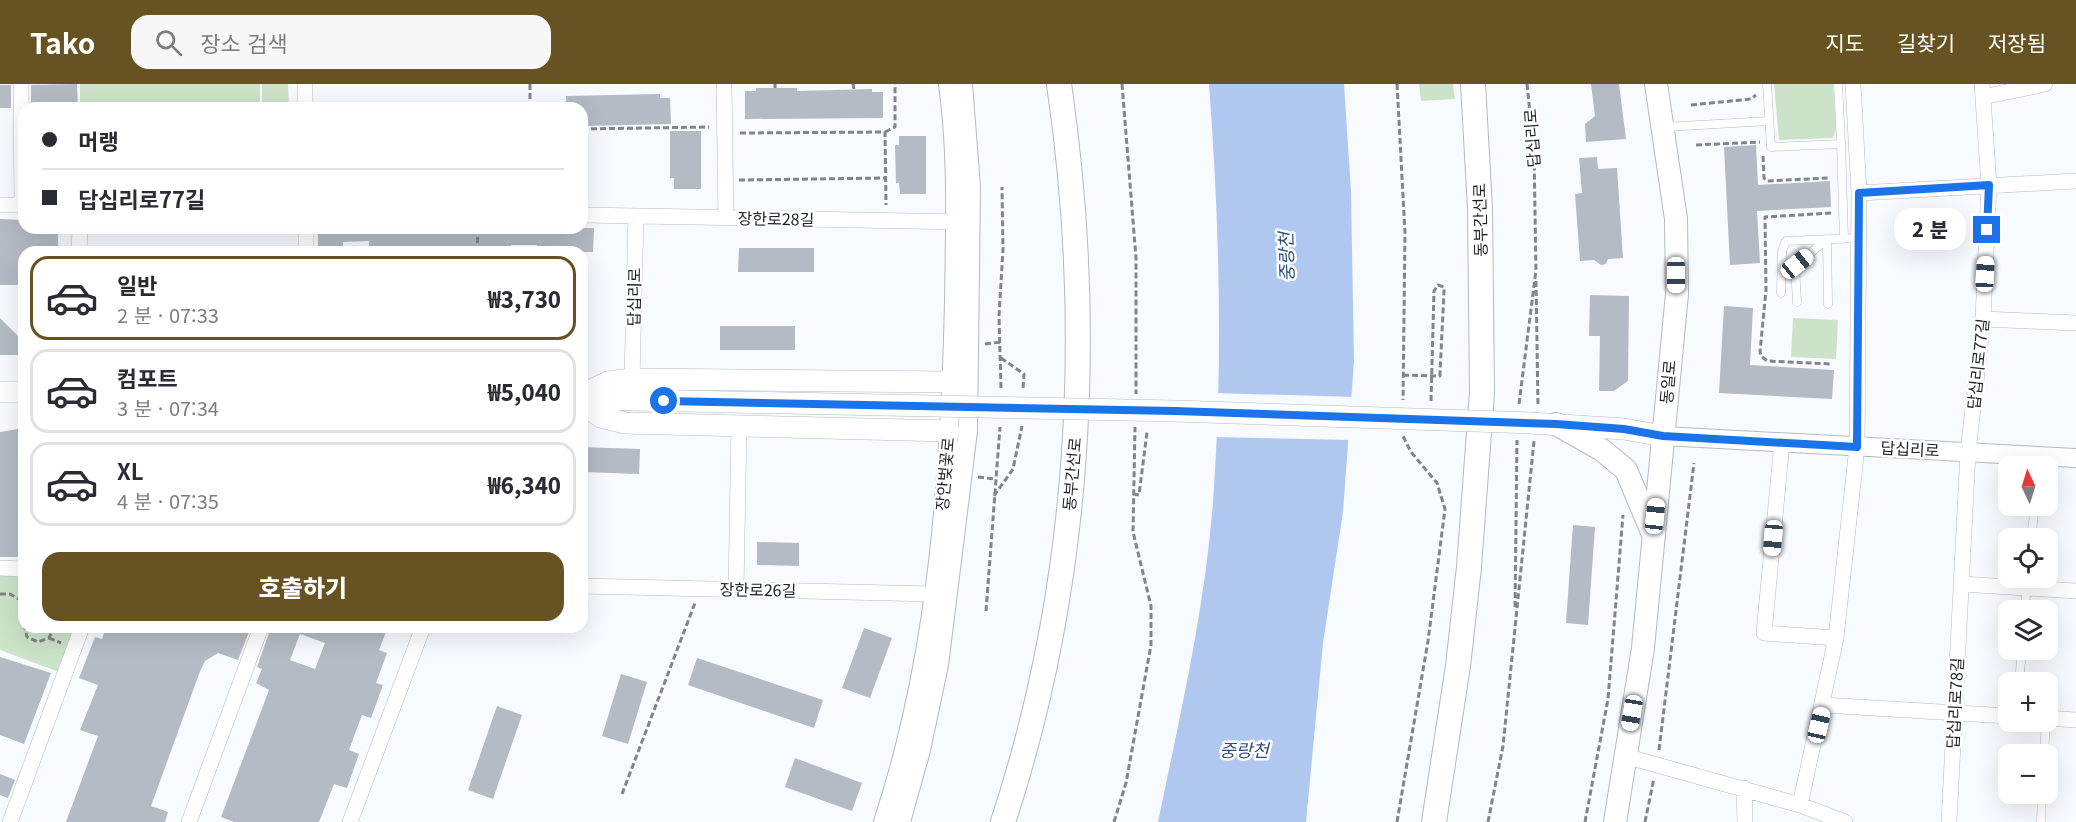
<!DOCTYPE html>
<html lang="ko">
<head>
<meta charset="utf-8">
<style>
	:root { --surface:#fff; --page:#f7f7f7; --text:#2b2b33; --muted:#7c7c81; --line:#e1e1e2; --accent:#675322 }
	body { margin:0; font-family:Georgia,"Noto Sans KR",serif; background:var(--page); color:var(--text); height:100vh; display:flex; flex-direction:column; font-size:22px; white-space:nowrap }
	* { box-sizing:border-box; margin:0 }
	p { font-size:20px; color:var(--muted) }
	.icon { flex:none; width:33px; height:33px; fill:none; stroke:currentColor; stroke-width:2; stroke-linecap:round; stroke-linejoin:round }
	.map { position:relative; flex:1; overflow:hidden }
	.sheet { position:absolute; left:18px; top:162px; width:570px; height:387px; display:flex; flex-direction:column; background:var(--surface); border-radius:18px; box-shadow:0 6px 24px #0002 }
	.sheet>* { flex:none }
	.banner { position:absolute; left:18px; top:18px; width:570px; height:132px; border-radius:18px; box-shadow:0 6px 24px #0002; display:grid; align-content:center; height:132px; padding:0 24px; background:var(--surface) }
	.needle { width:39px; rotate:356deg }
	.tools { position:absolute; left:1998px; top:372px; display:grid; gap:12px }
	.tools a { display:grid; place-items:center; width:60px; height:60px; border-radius:12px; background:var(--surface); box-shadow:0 6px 24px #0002; font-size:30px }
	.end { position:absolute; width:27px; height:27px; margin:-14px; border:8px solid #1a73e8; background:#fff; box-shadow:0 0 0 3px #fff }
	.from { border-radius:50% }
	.bubble { position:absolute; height:42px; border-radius:18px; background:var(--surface); box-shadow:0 6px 24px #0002; font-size:20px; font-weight:800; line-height:42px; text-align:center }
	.car { position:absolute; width:18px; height:36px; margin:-18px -9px; border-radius:8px; box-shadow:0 0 4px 2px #0007; background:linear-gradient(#fff 24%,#345 0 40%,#fff 0 76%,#345 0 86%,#fff 0) }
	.banner b { display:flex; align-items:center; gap:21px; height:57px; font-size:22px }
	.banner b+b { border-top:2px solid var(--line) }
	.banner i { width:15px; height:15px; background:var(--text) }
	ul { padding:10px 0 0; list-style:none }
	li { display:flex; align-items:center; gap:18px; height:84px; margin:0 12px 9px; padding:0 12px; border:3px solid var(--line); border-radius:18px }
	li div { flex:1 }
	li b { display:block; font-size:22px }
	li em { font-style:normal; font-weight:800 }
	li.active { border-color:var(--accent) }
	li>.icon { width:54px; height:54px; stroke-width:1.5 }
	.action { display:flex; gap:12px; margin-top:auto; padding:12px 24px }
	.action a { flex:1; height:69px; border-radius:18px; background:var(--accent); color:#fff; font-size:24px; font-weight:800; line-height:69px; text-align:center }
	header { display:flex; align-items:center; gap:36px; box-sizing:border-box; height:84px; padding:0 30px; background:var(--accent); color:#fff }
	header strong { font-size:28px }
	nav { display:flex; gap:33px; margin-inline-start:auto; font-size:21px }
	.search { width:420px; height:54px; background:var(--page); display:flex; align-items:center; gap:15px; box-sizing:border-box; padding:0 21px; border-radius:18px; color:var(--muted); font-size:22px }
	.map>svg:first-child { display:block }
	.green { fill:#cce3c9 }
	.water { fill:#b0c8f0 }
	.pier { fill:#f7fafe }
	.building { fill:#b5bbc4; fill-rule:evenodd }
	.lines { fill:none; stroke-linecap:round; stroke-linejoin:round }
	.service-casing { stroke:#b4bac3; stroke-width:9 }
	.minor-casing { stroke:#b4bac3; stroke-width:16 }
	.tertiary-casing { stroke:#b4bac3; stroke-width:20 }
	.secondary-casing { stroke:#b4bac3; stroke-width:22 }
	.primary-casing { stroke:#b4bac3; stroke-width:24 }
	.trunk-casing { stroke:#b4bac3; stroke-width:26 }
	.path { stroke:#818488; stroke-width:3; stroke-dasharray:6 3; stroke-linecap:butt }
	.service { stroke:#fff; stroke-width:8 }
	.minor { stroke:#fff; stroke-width:15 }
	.tertiary { stroke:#fff; stroke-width:18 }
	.secondary { stroke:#fff; stroke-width:21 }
	.primary { stroke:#fff; stroke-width:22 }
	.trunk { stroke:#fff; stroke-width:24 }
	.secondary-bridge-casing { stroke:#b4bac3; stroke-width:22; stroke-linecap:butt }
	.path-bridge { stroke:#818488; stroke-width:3; stroke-dasharray:6 3; stroke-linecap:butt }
	.secondary-bridge { stroke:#fff; stroke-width:21 }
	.route { stroke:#1a73e8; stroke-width:8 }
	.labels { text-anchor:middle; stroke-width:5; stroke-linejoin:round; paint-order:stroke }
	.street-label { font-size:16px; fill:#1e2024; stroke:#fff }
	.water-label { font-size:18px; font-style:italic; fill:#304e80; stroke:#fff }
</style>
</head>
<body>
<header>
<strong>Tako</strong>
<div class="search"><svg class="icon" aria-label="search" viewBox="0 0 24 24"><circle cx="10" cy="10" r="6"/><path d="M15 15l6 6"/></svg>장소 검색</div>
<nav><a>지도</a><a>길찾기</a><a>저장됨</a></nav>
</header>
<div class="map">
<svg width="2076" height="738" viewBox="0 0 2076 738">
	<rect width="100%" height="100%" fill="#f7fafe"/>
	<!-- green -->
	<path class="green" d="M80,0H260V24H80Z
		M262,0H288L289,24H262Z
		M1419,0H1453L1455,15L1421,17Z
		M1774,0H1833L1836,45L1833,54L1779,56Z
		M1793,234L1838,236L1836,275L1791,273Z
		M0,491H24V543H80L62,589L0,566Z"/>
	<!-- water -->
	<path class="water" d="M1209,0H1344L1351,107L1354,277L1343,428L1323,559L1306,738H1158C1181,627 1207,516 1214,403C1223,269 1219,134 1209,0Z"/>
	<!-- pier -->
	<path class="pier" d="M1215,309L1355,313L1351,356L1213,353Z"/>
	<!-- building -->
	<path class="building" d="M77,0L78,24H31V1Z
		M1591,0H1619L1626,55L1586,58L1585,40L1595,32Z
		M0,1H11V24H0Z
		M756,4H797V7L872,5V8H883V34L745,35V7H756Z
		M660,10V14H670L671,40L582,42V24H566V12Z
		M670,47H701V105H674V94H670Z
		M899,52H926V110H900L899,99H896L895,61H899Z
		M1756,61L1758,101L1830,97L1831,123L1757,127L1760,179L1730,181L1724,63Z
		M1597,73L1598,85L1617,84L1623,174L1608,175L1606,180L1601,181L1594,176L1580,177L1575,110L1582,109L1579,74Z
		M0,135L24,136V144H58V168H24V201H0Z
		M323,144H594L593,168H537V161H511V168H369V157L343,158V168H318V150Z
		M739,164H814V188H738Z
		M1590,211L1629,212L1628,297L1614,307H1599L1600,252H1589Z
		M1724,222L1753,224L1750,281L1834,286L1832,315L1719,309Z
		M0,234L24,258V271H0Z
		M720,242H795V266H720Z
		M24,344V473H0V348Z
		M582,363L640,365L639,390L582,388Z
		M1573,441L1595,443L1588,541L1566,539Z
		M757,458L799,459V482L757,481Z
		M106,543H251L238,576L218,569L205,577L199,590L151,722L168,728L165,738H66L98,652L80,646L98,601L79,594L95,553L102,555Z
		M271,543H388L379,566L387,569L376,599L383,601L371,634L362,631L349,666L359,670L347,704L334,700L319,738H234L221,733L269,606L256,599L262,585L257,583ZM300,550L325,559L315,585L290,576Z
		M864,544L892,554L870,614L842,604Z
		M0,573L51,589L24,660L0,651Z
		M697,574L823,616L814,644L688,601Z
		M621,590L647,598L628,660L602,652Z
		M497,622L522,631L493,715L468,706Z
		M795,674L862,699L852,727L785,703Z
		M0,690L15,696L8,714L0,711Z"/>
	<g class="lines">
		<!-- service casing -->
		<g class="service-casing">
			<path id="service" d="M1767,0L1771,63L1841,60L1844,155
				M1838,0L1841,60
				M1665,43L1769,37
				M1827,155L1828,220
				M1781,209L1782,167L1786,157L1859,154
				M1797,218L1795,182L1827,155
				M2031,454L2035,422
				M2025,526L2027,494
				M2019,598L2022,566
				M2044,670L2046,638
				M2041,738L2042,710"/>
		</g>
		<!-- minor casing -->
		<g class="minor-casing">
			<path id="minor" d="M21,0L22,121
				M305,0V24
				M724,0L726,134
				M1983,13L2045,0
				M1859,109L2076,97
				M0,121H24
				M582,131L966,138
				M79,168L80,144
				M306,168V144
				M1983,235L2076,239
				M632,295L636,132
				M1782,358L1764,549L1836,554
				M0,484L24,485
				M1962,500L2076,507
				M582,502L933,510
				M736,505L739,343
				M1823,621L2008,632
				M2048,634L2076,636
				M1625,672L1800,721L1845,738
				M1744,704L1745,738
				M1800,721L1836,554L1857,363L1859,109L1853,0
				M10,738L82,543
				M189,738L261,543
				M350,738L423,543
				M1949,738L1968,368L1983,235L1989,101L1982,0"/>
		</g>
		<!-- tertiary casing -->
		<g class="tertiary-casing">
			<path id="tertiary" d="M1663,352L2076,374
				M883,738C938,571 950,393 954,218C955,146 958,72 948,0
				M901,738L921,666L939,581L968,347L971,103L963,0"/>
		</g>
		<!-- secondary casing -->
		<g class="secondary-casing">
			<path id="secondary" d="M0,308H24
				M582,310L608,298L632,295L951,298
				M582,315L684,317
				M582,320L601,333L625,339L949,347
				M1530,339L1624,345L1663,352"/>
		</g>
		<!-- primary casing -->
		<g class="primary-casing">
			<path id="primary" d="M1556,340L1602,366L1626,386L1652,448
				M1615,738L1643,564L1677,210L1676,135L1656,0"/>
		</g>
		<!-- trunk casing -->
		<g class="trunk-casing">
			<path id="trunk" d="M1003,738C1081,501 1095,246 1059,0
				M1434,738L1458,582L1469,483L1482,308L1480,124L1473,0"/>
		</g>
		<!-- path -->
		<path class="path" d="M530,0V24
			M775,0V4
			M853,0L854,5
			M1122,0L1136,174V310
			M1397,0L1405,149L1403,316
			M1527,0L1534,68L1536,187
			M1691,21L1751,15L1756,11
			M582,45L709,43
			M885,48L895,43V0
			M740,49L885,48L886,121
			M1696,61L1760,58
			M1763,72L1764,94L1767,97L1828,94
			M739,96L885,94
			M1831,129L1765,133L1766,206L1760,268L1761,272L1767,277L1832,280
			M477,168L478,144
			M1536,197L1538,322
			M985,260L1001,258
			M1001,274L1024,290L1023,305
			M1403,291L1440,292V289
			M1001,304L999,232L1003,165L1002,103
			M1519,320L1536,186
			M978,393L994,395
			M1133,410L1139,411L1147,348
			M994,412L1013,385L1022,342
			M0,510H10L24,518
			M1515,523L1517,356
			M986,527L1000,343
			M24,540L27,553L38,558L49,554L54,543
			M49,554L61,559
			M1659,666L1694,379
			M622,710L695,519
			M1114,738L1126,699L1151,561V522L1133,448L1135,343
			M1397,738L1428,557L1445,425L1437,399L1411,368L1403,352
			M1488,738L1503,662L1534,357
			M1585,738L1608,615L1623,431
			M1645,738L1654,694"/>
		<!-- service -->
		<use href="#service" class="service"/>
		<!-- minor -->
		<use href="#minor" class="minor"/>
		<!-- tertiary -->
		<use href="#tertiary" class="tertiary"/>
		<!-- secondary -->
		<use href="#secondary" class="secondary"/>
		<!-- primary -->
		<use href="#primary" class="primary"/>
		<!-- trunk -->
		<use href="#trunk" class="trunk"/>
		<!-- secondary-bridge casing -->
		<g class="secondary-bridge-casing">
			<path id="secondary-bridge" d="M684,317L1175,327L1530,339"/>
		</g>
		<!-- path-bridge -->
		<path class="path-bridge" d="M1431,317L1434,207L1438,201L1444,203V207L1440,289"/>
		<!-- secondary-bridge -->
		<use href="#secondary-bridge" class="secondary-bridge"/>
	</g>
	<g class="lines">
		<!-- route -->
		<path class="route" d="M664,317L1175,327L1556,340L1624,345L1663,352L1857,363L1859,109L1989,101L1987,146"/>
	</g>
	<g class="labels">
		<!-- street labels -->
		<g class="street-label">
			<text transform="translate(1532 54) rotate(-94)" y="6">답십리로</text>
			<text transform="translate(776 135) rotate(1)" y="6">장한로28길</text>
			<text transform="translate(1480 136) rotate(-91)" y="6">동부간선로</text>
			<text transform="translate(634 213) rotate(-89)" y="6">답십리로</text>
			<text transform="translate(1978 280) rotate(-84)" y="6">답십리로77길</text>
			<text transform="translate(1668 298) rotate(-85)" y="6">동일로</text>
			<text transform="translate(1910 365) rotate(3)" y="6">답십리로</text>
			<text transform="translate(945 390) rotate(-85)" y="6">장안벚꽃로</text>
			<text transform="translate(1072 390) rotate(-85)" y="6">동부간선로</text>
			<text transform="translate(758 506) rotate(1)" y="6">장한로26길</text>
			<text transform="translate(1955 619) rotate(-87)" y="6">답십리로78길</text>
		</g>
		<!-- water labels -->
		<g class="water-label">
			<text transform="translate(1287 173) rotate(-92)" y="6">중랑천</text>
			<text x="1244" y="673">중랑천</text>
		</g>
	</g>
</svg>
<div class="tools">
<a><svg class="needle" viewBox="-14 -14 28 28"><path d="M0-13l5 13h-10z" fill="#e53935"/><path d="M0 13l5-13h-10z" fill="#7c7c81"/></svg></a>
<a><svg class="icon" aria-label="locate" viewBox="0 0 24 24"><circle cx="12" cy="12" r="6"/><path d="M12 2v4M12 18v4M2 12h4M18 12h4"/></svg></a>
<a><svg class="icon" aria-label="layers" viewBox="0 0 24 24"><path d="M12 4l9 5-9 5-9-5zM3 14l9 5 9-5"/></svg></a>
<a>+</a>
<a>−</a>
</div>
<i class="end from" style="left:664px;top:317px"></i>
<i class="end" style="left:1987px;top:146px"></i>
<div class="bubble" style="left:1894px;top:124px;width:72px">2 분</div>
<i class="car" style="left:1797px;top:180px;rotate:51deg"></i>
<i class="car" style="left:1985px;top:190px;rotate:3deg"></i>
<i class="car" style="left:1676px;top:191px;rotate:180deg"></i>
<i class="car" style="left:1655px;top:432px;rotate:6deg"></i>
<i class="car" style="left:1773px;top:454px;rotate:185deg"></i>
<i class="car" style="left:1632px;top:629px;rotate:190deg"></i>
<i class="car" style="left:1819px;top:641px;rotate:13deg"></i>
<div class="banner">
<b><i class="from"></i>머랭</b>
<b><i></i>답십리로77길</b>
</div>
<section class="sheet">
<ul>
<li class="active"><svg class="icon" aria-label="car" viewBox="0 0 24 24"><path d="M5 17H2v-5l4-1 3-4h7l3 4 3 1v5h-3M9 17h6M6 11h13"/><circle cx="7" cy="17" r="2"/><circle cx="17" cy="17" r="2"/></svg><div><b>일반</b><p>2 분 · 07:33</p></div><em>₩3,730</em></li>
<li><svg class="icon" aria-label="car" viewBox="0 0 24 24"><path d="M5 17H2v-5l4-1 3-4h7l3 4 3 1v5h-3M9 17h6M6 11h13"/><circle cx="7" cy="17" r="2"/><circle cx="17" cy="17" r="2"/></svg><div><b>컴포트</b><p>3 분 · 07:34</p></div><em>₩5,040</em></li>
<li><svg class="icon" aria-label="car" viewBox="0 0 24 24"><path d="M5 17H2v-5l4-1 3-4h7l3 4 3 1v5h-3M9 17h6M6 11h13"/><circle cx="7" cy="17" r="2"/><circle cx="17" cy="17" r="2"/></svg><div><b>XL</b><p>4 분 · 07:35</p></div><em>₩6,340</em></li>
</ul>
<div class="action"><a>호출하기</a></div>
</section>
</div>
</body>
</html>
